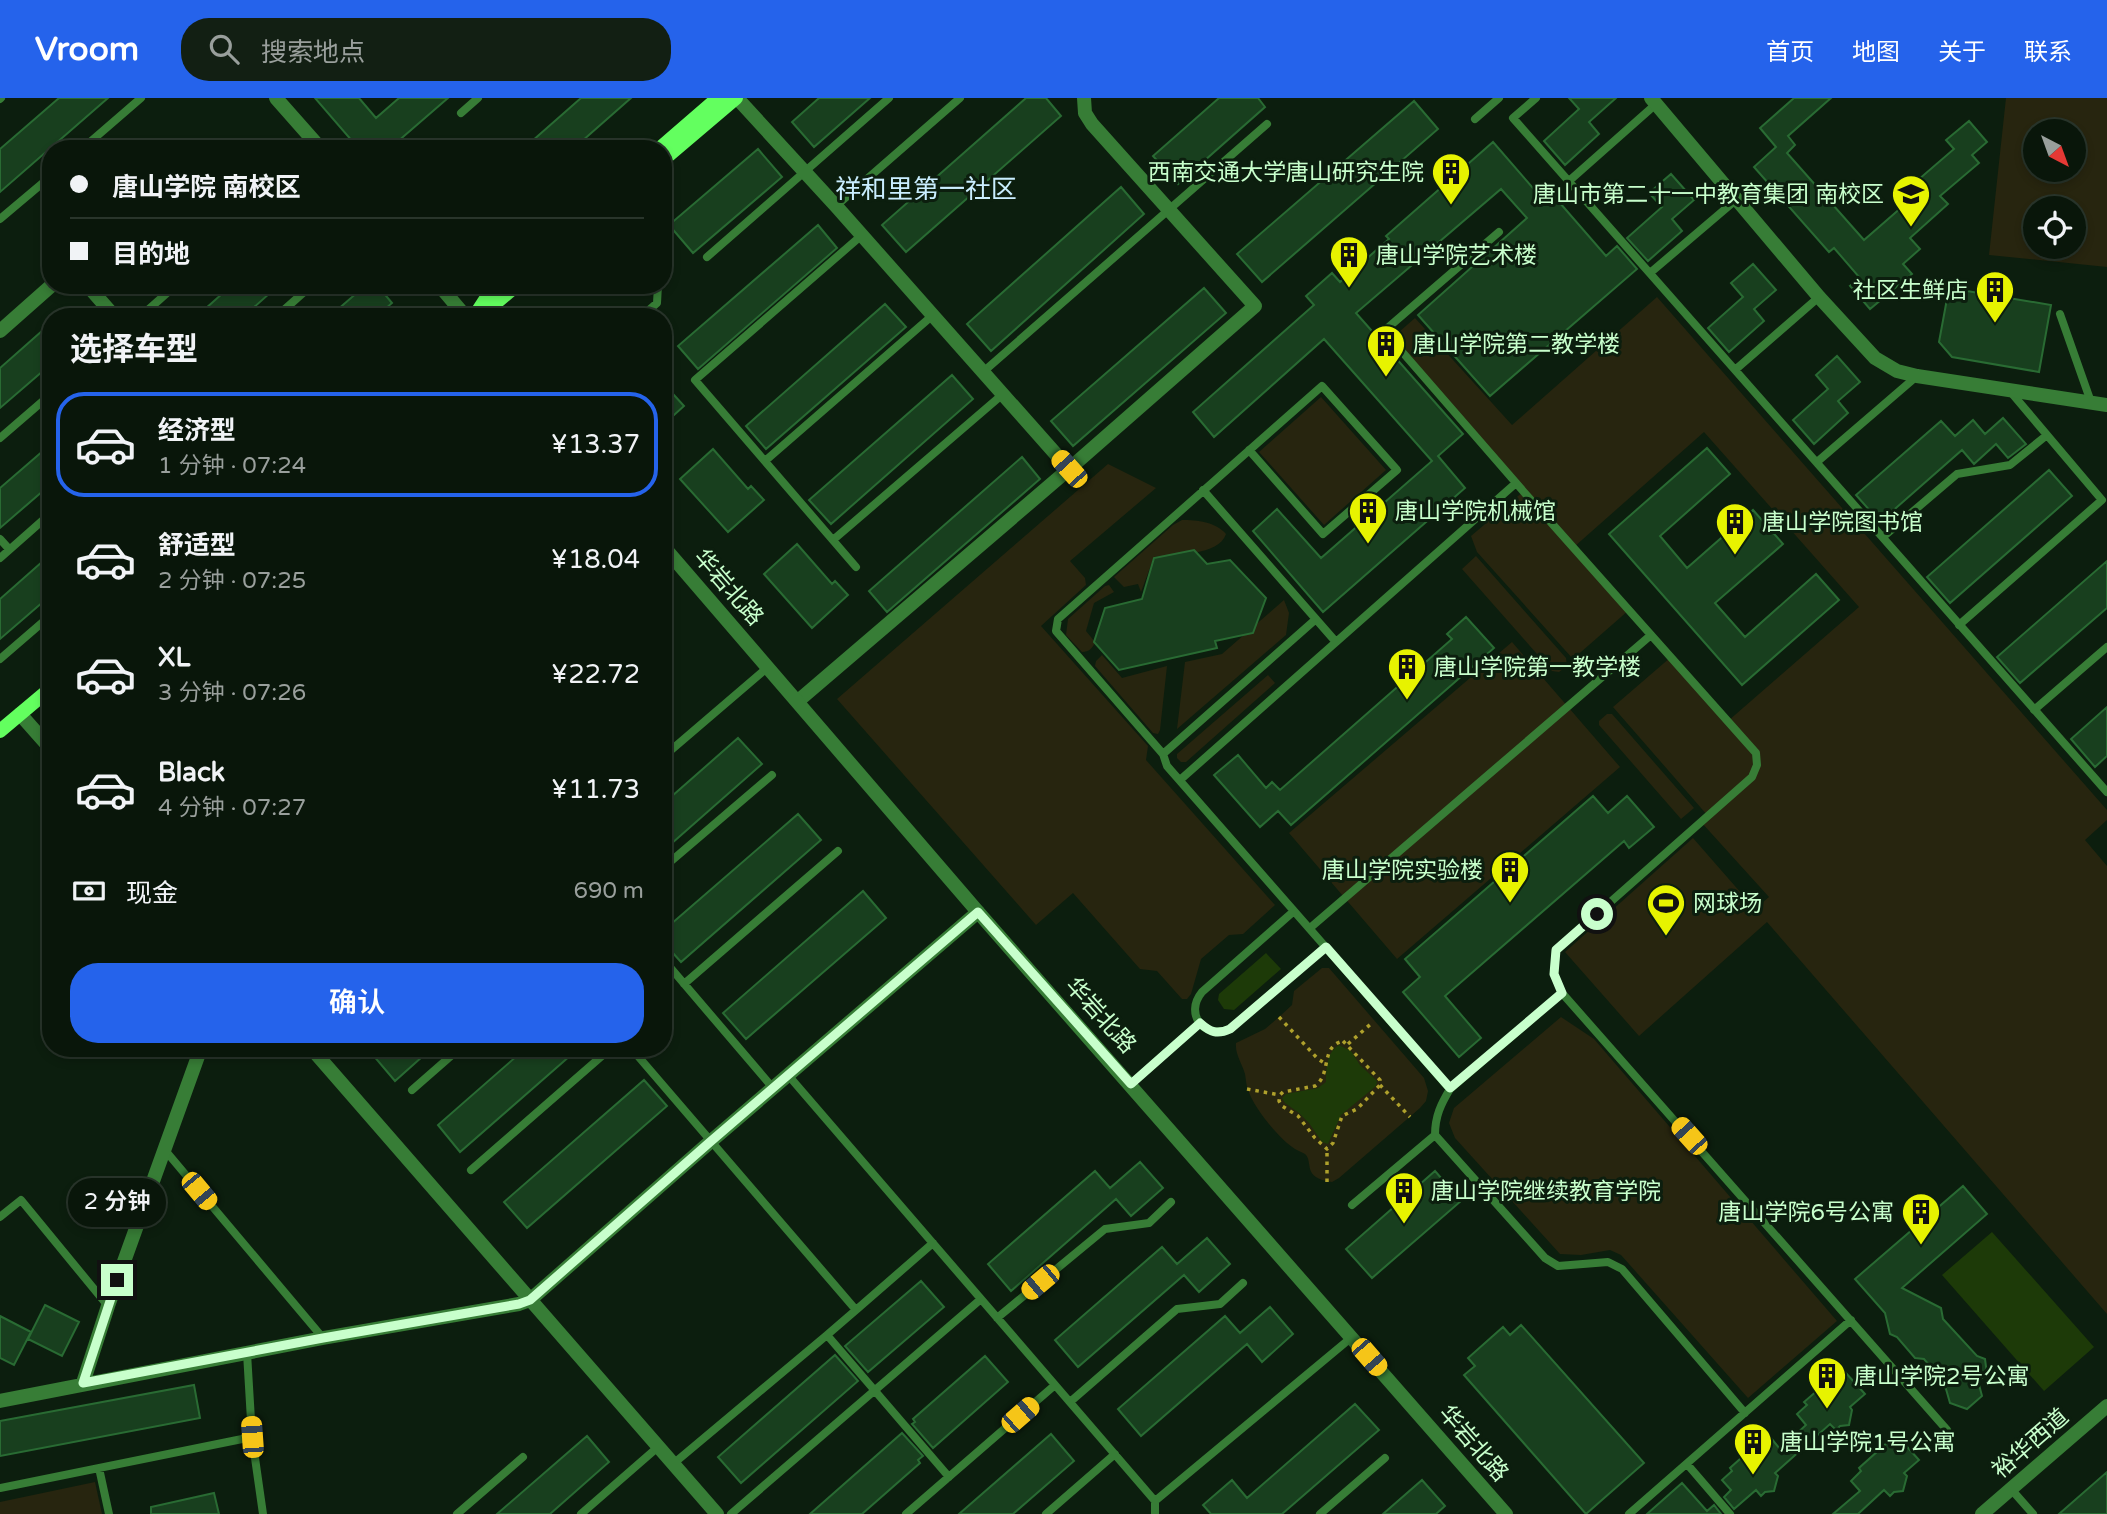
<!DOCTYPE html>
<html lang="zh">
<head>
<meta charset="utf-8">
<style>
	:root { --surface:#09160a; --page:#121f13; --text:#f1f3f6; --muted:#999f9c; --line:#29352b; --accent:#2563eb }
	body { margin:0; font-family:"Varela Round","Noto Sans SC",sans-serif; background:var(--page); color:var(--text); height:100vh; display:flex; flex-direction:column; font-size:26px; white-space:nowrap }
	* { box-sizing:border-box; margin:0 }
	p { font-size:23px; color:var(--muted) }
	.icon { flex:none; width:38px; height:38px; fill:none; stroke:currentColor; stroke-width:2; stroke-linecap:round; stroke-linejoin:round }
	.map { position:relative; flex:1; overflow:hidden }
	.sheet { position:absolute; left:42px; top:210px; width:630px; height:749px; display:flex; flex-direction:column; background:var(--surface); border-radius:28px; box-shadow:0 4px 10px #0003,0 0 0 2px var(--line) }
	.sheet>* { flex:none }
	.top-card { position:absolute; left:42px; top:42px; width:630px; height:154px; border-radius:28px; box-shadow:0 4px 10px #0003,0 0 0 2px var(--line); display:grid; align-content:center; height:154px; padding:0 28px; background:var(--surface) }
	.needle { width:46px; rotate:139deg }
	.controls { position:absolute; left:2023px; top:21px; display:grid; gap:14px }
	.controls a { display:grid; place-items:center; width:63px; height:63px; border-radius:50%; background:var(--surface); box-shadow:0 4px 10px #0003,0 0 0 2px var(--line); font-size:35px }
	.end { position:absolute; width:32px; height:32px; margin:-16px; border:9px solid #c8ffcc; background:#111; box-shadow:0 0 0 4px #111 }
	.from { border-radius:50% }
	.bubble { position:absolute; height:49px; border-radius:24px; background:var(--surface); box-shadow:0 4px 10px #0003,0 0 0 2px var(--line); font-size:23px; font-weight:600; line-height:49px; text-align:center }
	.car { position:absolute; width:21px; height:42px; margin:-21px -10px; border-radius:9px; box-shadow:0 0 5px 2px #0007; background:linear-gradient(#f5c518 24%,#345 0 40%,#f5c518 0 76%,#345 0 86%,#f5c518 0) }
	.top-card b { display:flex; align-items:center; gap:24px; height:66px; font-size:26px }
	.top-card b+b { border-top:2px solid var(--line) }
	.top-card i { width:18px; height:18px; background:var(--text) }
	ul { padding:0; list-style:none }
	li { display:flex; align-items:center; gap:21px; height:105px; margin:0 14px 10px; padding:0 14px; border:4px solid transparent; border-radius:28px }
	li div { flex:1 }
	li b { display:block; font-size:26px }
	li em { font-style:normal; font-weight:600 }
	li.active { border-color:var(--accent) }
	li>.icon { width:63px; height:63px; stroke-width:1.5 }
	h2 { padding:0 28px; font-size:32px; line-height:84px }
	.pay { display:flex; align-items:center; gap:18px; height:77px; padding:0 28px; font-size:26px }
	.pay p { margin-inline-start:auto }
	.action { display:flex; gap:14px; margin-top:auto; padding:14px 28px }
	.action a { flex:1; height:80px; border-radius:28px; background:var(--accent); color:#fff; font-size:28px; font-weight:600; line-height:80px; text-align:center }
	header { display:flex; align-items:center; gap:42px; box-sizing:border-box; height:98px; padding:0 35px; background:var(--accent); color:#fff }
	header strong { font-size:33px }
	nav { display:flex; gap:38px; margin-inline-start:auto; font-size:24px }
	.search { width:490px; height:63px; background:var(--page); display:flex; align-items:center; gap:18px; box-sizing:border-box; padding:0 24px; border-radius:28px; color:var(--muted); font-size:26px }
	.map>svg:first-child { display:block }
	.green { fill:#27250f; fill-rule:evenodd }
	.water { fill:#1d3a08 }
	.building { fill:#183f1e; stroke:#296b33; stroke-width:2 }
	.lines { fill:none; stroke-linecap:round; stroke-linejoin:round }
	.path { stroke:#afa12c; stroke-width:3.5; stroke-dasharray:3.5 5; stroke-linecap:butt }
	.service { stroke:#377d36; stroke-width:8 }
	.minor { stroke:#377d36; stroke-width:14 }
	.tertiary { stroke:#377d36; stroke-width:14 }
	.secondary { stroke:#63ff5f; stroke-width:14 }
	.route { stroke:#c8ffcc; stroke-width:9 }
	.labels { text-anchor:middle; stroke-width:6; stroke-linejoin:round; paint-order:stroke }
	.poi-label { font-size:23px; fill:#c8ffcc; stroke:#0c1e0e; text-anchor:start }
	.street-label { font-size:23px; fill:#c8ffcc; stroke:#0c1e0e }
	.quarter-label { font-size:26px; fill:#caeeff; stroke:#0c1e0e }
</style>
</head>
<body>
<header>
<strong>Vroom</strong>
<div class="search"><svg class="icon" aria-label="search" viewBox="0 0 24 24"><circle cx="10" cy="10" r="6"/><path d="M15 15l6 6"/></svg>搜索地点</div>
<nav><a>首页</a><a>地图</a><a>关于</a><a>联系</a></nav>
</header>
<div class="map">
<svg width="2107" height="1416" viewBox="0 0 2107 1416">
	<rect width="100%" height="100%" fill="#0c1e0e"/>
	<!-- green -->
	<path class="green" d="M2006,0H2107V169L1989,157ZM2035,33H2074V72H2035ZM2074,110V149H2035V110Z
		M1657,199L2107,712V722L2085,742L2107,768V1216L1767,824L1639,938L1565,854L1693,740L1755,811L1769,799L1701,724L1708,718L1613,609L1671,559L1728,623L1859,509L1704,334L1574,449L1629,512L1573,561L1477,454L1471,438L1524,393L1391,241L1415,220L1512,327Z
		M1321,299L1386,372L1324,427L1259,354Z
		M1108,366L1156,390L1070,463L1085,480L1086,487L1041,528L1148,648L1146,662L1275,807L1243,836L1229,837L1201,861L1191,896L1187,901H1182L1157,873L1140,871L1073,795L1036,827L837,601Z
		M1182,422C1197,422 1216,424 1226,436C1219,458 1174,456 1154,459L1141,494L1138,486L1124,489L1114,479L1173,427Z
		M1476,458L1566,560L1567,568L1559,574L1552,573L1462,471Z
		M1109,487L1114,494L1094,505L1086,533L1095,544C1093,550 1089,554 1082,554L1066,537L1068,521L1105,488Z
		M1284,502L1289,515L1286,537L1177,631L1185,564L1222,556Z
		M1512,544L1620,669L1397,861L1289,735Z
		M1102,557L1122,580L1167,568L1160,632L1158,636L1153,635L1095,568L1096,563Z
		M1268,577L1275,585L1186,664H1181L1177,660V656Z
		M1607,616H1612L1694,710L1681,721L1599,627V623Z
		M1322,870H1329L1424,980L1428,993L1426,1003L1420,1010L1339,1080L1332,1084C1301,1080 1314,1064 1305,1056C1302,1054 1298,1053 1295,1051C1279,1041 1254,1010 1248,992C1246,987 1246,981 1245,976C1242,965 1235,957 1236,945L1265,931L1279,919L1292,907L1294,893Z
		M1561,919L1594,941L1837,1223L1748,1300L1621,1157L1610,1152L1581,1157L1560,1156L1455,1040L1449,1025L1454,1010Z
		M95,1384L102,1416H0V1404Z"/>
	<!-- water -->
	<path class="water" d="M1266,855L1281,871L1234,912L1224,911L1218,902L1219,896Z
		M1339,947L1351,953L1360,967L1377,983L1376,988L1341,1017L1328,1046L1322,1044L1309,1025L1299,1015L1285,1005L1282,1000L1286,996L1318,990L1326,984C1326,970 1327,954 1339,947Z
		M1992,1134L2094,1249L2044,1293L1942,1177Z"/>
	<!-- building -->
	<path class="building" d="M59,0H108L0,94V51Z
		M315,0H359L376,20L399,0H448L389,51H359Z
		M581,0H631L573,51H523Z
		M819,0H870L814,49L792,24Z
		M1026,0H1046L1061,18L906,154L882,127Z
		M1219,0H1258L1265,9L1178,86L1153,58Z
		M1569,0H1616L1589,24L1599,36L1565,67L1544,43L1579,11Z
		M1794,0H1831L1788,38L1795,47L1787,55L1864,142L1918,95L1911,88L1954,51L1946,42L1969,23L1987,44L1972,57L1979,65L1940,98L1948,106L1910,140L1920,151L1903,166L1912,176L1870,211L1850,188L1860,180L1834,150L1829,154L1754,69L1776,49L1760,30Z
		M1414,3L1438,31L1262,184L1237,156Z
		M1493,44L1545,104L1553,97L1606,158L1617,148L1637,171L1490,298L1418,217L1527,120L1501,91L1356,215L1463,336L1438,358L1465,390L1323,514L1253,433L1277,411L1321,460L1432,363L1324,241L1214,339L1193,314L1314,207L1306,198L1332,175L1340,184L1389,141L1386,138Z
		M758,51L782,79L693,155L669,127Z
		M1671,76L1694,102L1672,121L1682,133L1648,163L1627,140L1662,109L1649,95Z
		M1121,89L1144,116L991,253L967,226Z
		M818,127L837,150L698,271L678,248Z
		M1753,166L1776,192L1754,211L1764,223L1729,254L1708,230L1743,199L1731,185Z
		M232,187H279L243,219H196Z
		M366,187H377L392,205L376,219H329Z
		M1204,190L1226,215L1073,348L1051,323Z
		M1949,190L2051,207L2039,274L1952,259L1939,244Z
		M885,206L906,229L766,351L746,328Z
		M51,225V266L0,310V270Z
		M1837,258L1860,284L1838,303L1848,315L1814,346L1793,322L1828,291L1816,277Z
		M952,277L973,301L831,426L809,402Z
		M663,285L684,308L663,327Z
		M2003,320L2026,346L2008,360L1996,346L1974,366L1962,352L1880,424L1856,397L1941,323L1955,338L1973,322L1985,336Z
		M51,346V386L0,430V390Z
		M1707,350L1730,376L1660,438L1687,470L1753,412L1783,446L1715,505L1745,539L1816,476L1839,502L1742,587L1609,436Z
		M713,351L748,391L751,388L764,402L728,434L680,381Z
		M1022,359L1040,381L887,514L869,493Z
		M2049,372L2072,398L1950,505L1927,479Z
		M797,446L832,486L835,483L848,497L812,530L764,476Z
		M1194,452L1207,466L1230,462L1266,500L1253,535L1215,543L1217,550L1119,572L1094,544L1105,510L1142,501L1154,460Z
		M51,456V497L0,541V501Z
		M2107,463V510L2020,585L1997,559Z
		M1466,519L1494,550L1291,727L1278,713L1260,729L1214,677L1238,657L1266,690L1272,684L1280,692L1452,541L1447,536Z
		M2107,609V658L2095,669L2071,641Z
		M738,640L762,666L663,753V706Z
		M1593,698L1608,715L1627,698L1654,729L1629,750L1624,743L1445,898L1481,940L1459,959L1403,894L1420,879L1405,861Z
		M798,716L821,742L681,864L663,844V833Z
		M863,793L886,820L746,941L723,915Z
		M367,950H432L395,983Z
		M526,950H579L460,1054L438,1027Z
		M644,982L667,1008L527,1130L504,1104Z
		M1140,1064L1163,1090L1131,1118L1116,1101L1011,1193L988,1166L1095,1073L1110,1090Z
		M1435,1073L1461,1103L1372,1180L1346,1151Z
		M1963,1088L1987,1116L1902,1190L1941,1210L1943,1221L1977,1258L1985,1261L1987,1276L1978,1283L1982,1298L1967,1311L1950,1305L1946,1291L1935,1279V1274L1924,1261L1915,1260L1897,1239L1890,1236L1885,1215L1855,1181Z
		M1207,1140L1230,1166L1199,1194L1184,1177L1078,1269L1055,1242L1162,1149L1177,1166Z
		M921,1183L944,1209L868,1274L845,1248Z
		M45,1207L79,1224L62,1258L28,1241Z
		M1270,1209L1293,1236L1262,1264L1247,1246L1141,1338L1118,1311L1225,1218L1240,1235Z
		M0,1218L31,1234L14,1267L0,1260Z
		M1521,1227L1644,1365L1586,1416L1464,1277L1475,1268L1468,1260L1503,1229L1510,1237Z
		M835,1257L858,1283L741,1385L718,1359Z
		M985,1258L1008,1284L933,1350L912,1326L915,1324L913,1321Z
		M1845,1274L1865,1296L1850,1309L1852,1312L1849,1327L1840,1328L1836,1332L1830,1326L1775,1375L1778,1378L1774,1393L1765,1394L1761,1398L1756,1392L1734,1411L1724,1399L1731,1392L1722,1382L1732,1373L1730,1370L1759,1344L1762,1347L1771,1340L1780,1351L1806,1327L1797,1316L1807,1307L1804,1304L1834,1278L1837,1281Z
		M194,1287L200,1320L0,1358V1323Z
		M1355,1306L1379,1332L1282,1416H1211L1203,1407L1232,1382L1247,1400Z
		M902,1335L923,1358L918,1362L920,1365L862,1416H810Z
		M1051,1336L1074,1363L1013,1416H959Z
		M587,1338L609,1364L550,1416H497Z
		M1899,1340L1919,1362L1904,1375L1907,1378L1903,1393L1894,1394L1890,1398L1884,1392L1858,1416H1833L1860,1393L1851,1383L1861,1373L1859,1370L1888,1344L1891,1347Z
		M2107,1374V1416H2059Z
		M1422,1382L1445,1408L1436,1416H1383Z
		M1682,1385L1707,1413L1714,1407L1721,1416H1647Z
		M214,1395L219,1416H151V1409Z"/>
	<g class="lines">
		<!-- path -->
		<path class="path" d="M1279,919L1318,961L1326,966
			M1343,943L1380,982V987L1357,1011L1342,1018L1333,1045L1327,1051L1315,1040L1298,1018L1282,1008L1279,1003L1280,997L1283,994L1315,988C1332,976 1320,948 1343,943Z
			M1348,946L1373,924
			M1380,987L1410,1019
			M1247,991L1280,997
			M1327,1084V1051"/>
		<!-- service -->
		<path class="service" d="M1536,0L1513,20L2107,694
			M0,1L1,0
			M461,15L478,0
			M1475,21L1499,0
			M82,51L141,0
			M1569,83L1656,6
			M836,108L960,0
			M0,121L51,78
			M1499,134L1384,233L1523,393L1756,655L1757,667L1752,679L1556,852L1554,876L1562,895L1947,1332
			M707,159L889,0
			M1650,175L1737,101
			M2060,216L2091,304
			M140,219L176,187
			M276,219L312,187
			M641,219L657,205L658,187
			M1735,272L1819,199
			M983,274L1267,26
			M0,340L51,296
			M1249,352L1323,436L1397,372L1322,288L1058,521L1056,533L1163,656L1167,668L1450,991C1441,1006 1435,1018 1435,1037L1352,1107
			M765,363L933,217
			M1817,364L1917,278
			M1203,392L1336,544
			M42,423L51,433
			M1883,439L1957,376L2010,367L2047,337
			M0,441L9,451
			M833,442L1003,296
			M0,460L51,415
			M856,469L695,282L862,137
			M1959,527L2102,402L2009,292
			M0,561L51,517
			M2034,612L2107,549
			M1163,656L1316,521
			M663,659L768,569
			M1180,682L1516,385
			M663,770L772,677
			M1294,813L1202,894C1184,916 1204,942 1230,931L1326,849
			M1310,830L1651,537
			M663,861L773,990
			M684,886L838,753
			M631,950L856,1212L827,1237
			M788,977L1155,1403V1416
			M1131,986L1200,925
			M1450,991L1562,895
			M412,992L460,950
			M1435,1037L1545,1160L1558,1168L1608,1164L1622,1171L1745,1315
			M164,1051L323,1240
			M471,1072L611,950
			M0,1119L21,1102L108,1208
			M856,1212L933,1145
			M997,1220L1105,1131L1149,1125L1171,1104
			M247,1255L252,1339L263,1416
			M1070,1304L1177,1211L1220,1206L1243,1185
			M673,1366L827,1237L949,1379
			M1687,1366L1730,1416
			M99,1370L109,1416
			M0,1390L252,1339
			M2011,1391L2033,1416
			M1155,1403L1352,1239
			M457,1416L523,1359
			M581,1416L658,1349
			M731,1416L981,1201
			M906,1416L1055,1287
			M1046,1416L1115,1356
			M1320,1416L1385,1360
			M1629,1416L1851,1222"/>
		<!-- minor -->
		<path class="minor" d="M737,0L836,108L1069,371
			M1651,0L1819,199L1875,260L1897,273L1917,278L2107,307
			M87,187L115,219
			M0,233L52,187
			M798,603L1069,371L1255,208L1092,26L1085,15L1084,0
			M20,616L51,651
			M311,950L717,1416
			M83,1285L108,1208L201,950
			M0,1303L323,1240L519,1206L530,1202L710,1044L978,814"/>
		<!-- tertiary -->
		<path class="tertiary" d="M276,0L321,51
			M439,187L466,219
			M663,448L978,814L1506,1416
			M1982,1416L2107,1308"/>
		<!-- secondary -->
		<path class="secondary" d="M659,51L718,0
			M663,62L736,0
			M476,216L489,196L499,187
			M479,219L517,187
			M0,633L51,590"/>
	</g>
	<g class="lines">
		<!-- route -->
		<path class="route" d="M117,1182L83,1285L323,1240L519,1206L530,1202L710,1044L978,814L1131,986L1200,925C1210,934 1217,937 1230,931L1326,849L1450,990L1562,895L1554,876L1556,852L1597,816"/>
	</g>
	<!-- icons -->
	<defs>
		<g id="building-pin" transform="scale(2.0125)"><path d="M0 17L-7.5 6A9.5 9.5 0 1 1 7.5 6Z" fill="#e7f300" stroke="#0c1e0e"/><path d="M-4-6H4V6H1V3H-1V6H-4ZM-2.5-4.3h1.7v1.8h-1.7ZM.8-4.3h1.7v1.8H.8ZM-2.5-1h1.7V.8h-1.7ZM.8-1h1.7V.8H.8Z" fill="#111"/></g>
		<g id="school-pin" transform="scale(2.0125)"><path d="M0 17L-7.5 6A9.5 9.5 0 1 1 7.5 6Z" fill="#e7f300" stroke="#0c1e0e"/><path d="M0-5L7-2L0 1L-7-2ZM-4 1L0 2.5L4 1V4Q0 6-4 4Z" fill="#111"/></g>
		<g id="stadium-pin" transform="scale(2.0125)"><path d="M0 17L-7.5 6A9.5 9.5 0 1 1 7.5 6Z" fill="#e7f300" stroke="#0c1e0e"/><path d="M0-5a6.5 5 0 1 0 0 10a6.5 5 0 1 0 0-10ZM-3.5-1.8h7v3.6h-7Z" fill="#111"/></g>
	</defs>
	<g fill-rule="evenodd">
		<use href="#building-pin" x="1451" y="74"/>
		<use href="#school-pin" x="1911" y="96"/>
		<use href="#building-pin" x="1349" y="157"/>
		<use href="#building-pin" x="1995" y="192"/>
		<use href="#building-pin" x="1386" y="246"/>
		<use href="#building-pin" x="1368" y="413"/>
		<use href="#building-pin" x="1735" y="424"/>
		<use href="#building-pin" x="1407" y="569"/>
		<use href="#building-pin" x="1510" y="772"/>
		<use href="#stadium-pin" x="1666" y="805"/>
		<use href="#building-pin" x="1404" y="1093"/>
		<use href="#building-pin" x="1921" y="1114"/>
		<use href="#building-pin" x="1827" y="1278"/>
		<use href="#building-pin" x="1753" y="1344"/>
	</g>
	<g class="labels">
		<!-- poi labels -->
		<g class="poi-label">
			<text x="1424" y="82" text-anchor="end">西南交通大学唐山研究生院</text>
			<text x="1884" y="104" text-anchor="end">唐山市第二十一中教育集团 南校区</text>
			<text x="1376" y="165">唐山学院艺术楼</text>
			<text x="1968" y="200" text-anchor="end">社区生鲜店</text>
			<text x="1413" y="254">唐山学院第二教学楼</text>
			<text x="1395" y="421">唐山学院机械馆</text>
			<text x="1762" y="432">唐山学院图书馆</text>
			<text x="1434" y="577">唐山学院第一教学楼</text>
			<text x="1483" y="780" text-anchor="end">唐山学院实验楼</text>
			<text x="1693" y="813">网球场</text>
			<text x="1431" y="1101">唐山学院继续教育学院</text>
			<text x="1894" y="1122" text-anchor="end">唐山学院6号公寓</text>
			<text x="1854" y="1286">唐山学院2号公寓</text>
			<text x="1780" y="1352">唐山学院1号公寓</text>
		</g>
		<!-- street labels -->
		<g class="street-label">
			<text transform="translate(729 489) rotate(49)" y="8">华岩北路</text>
			<text transform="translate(1101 917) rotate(48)" y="8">华岩北路</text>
			<text transform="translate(1474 1345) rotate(49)" y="8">华岩北路</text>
			<text transform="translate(2030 1345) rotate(-41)" y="8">裕华西道</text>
		</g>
		<!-- quarter labels -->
		<g class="quarter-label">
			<text x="926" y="100">祥和里第一社区</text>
		</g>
	</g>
</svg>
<div class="controls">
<a><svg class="needle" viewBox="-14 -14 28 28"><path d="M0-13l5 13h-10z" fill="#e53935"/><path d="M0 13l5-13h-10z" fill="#999f9c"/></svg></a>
<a><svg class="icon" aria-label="locate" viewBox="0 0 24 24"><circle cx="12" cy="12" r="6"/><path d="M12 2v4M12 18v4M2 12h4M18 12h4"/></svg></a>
</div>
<i class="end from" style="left:1597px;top:816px"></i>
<i class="end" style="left:117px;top:1182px"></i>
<div class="bubble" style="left:68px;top:1080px;width:98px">2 分钟</div>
<i class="car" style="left:1069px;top:371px;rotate:318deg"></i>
<i class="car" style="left:1689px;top:1038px;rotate:318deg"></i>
<i class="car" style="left:199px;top:1093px;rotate:140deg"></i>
<i class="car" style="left:1040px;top:1184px;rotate:230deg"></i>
<i class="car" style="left:1369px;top:1259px;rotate:139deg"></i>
<i class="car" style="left:1020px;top:1317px;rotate:49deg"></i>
<i class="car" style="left:252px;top:1339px;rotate:356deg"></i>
<div class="top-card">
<b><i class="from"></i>唐山学院 南校区</b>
<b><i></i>目的地</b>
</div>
<section class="sheet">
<h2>选择车型</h2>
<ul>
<li class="active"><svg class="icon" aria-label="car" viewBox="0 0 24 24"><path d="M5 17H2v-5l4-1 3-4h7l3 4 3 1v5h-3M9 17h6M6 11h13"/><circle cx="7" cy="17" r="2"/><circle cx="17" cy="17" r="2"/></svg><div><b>经济型</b><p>1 分钟 · 07:24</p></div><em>¥13.37</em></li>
<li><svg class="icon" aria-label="car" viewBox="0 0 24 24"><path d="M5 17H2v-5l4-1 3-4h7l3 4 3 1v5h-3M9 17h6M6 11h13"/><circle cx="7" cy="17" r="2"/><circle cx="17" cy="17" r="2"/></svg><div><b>舒适型</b><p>2 分钟 · 07:25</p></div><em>¥18.04</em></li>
<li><svg class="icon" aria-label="car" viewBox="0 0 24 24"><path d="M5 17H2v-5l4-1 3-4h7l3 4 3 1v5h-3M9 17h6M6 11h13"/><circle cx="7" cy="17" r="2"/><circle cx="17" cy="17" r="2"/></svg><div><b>XL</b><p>3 分钟 · 07:26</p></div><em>¥22.72</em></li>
<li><svg class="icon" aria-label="car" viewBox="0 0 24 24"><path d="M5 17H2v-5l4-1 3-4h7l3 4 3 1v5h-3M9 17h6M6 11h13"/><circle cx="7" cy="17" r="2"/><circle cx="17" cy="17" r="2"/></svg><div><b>Black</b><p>4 分钟 · 07:27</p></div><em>¥11.73</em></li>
</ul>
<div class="pay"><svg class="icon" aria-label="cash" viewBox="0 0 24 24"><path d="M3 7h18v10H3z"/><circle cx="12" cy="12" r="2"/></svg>现金<p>690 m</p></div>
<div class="action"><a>确认</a></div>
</section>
</div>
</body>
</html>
